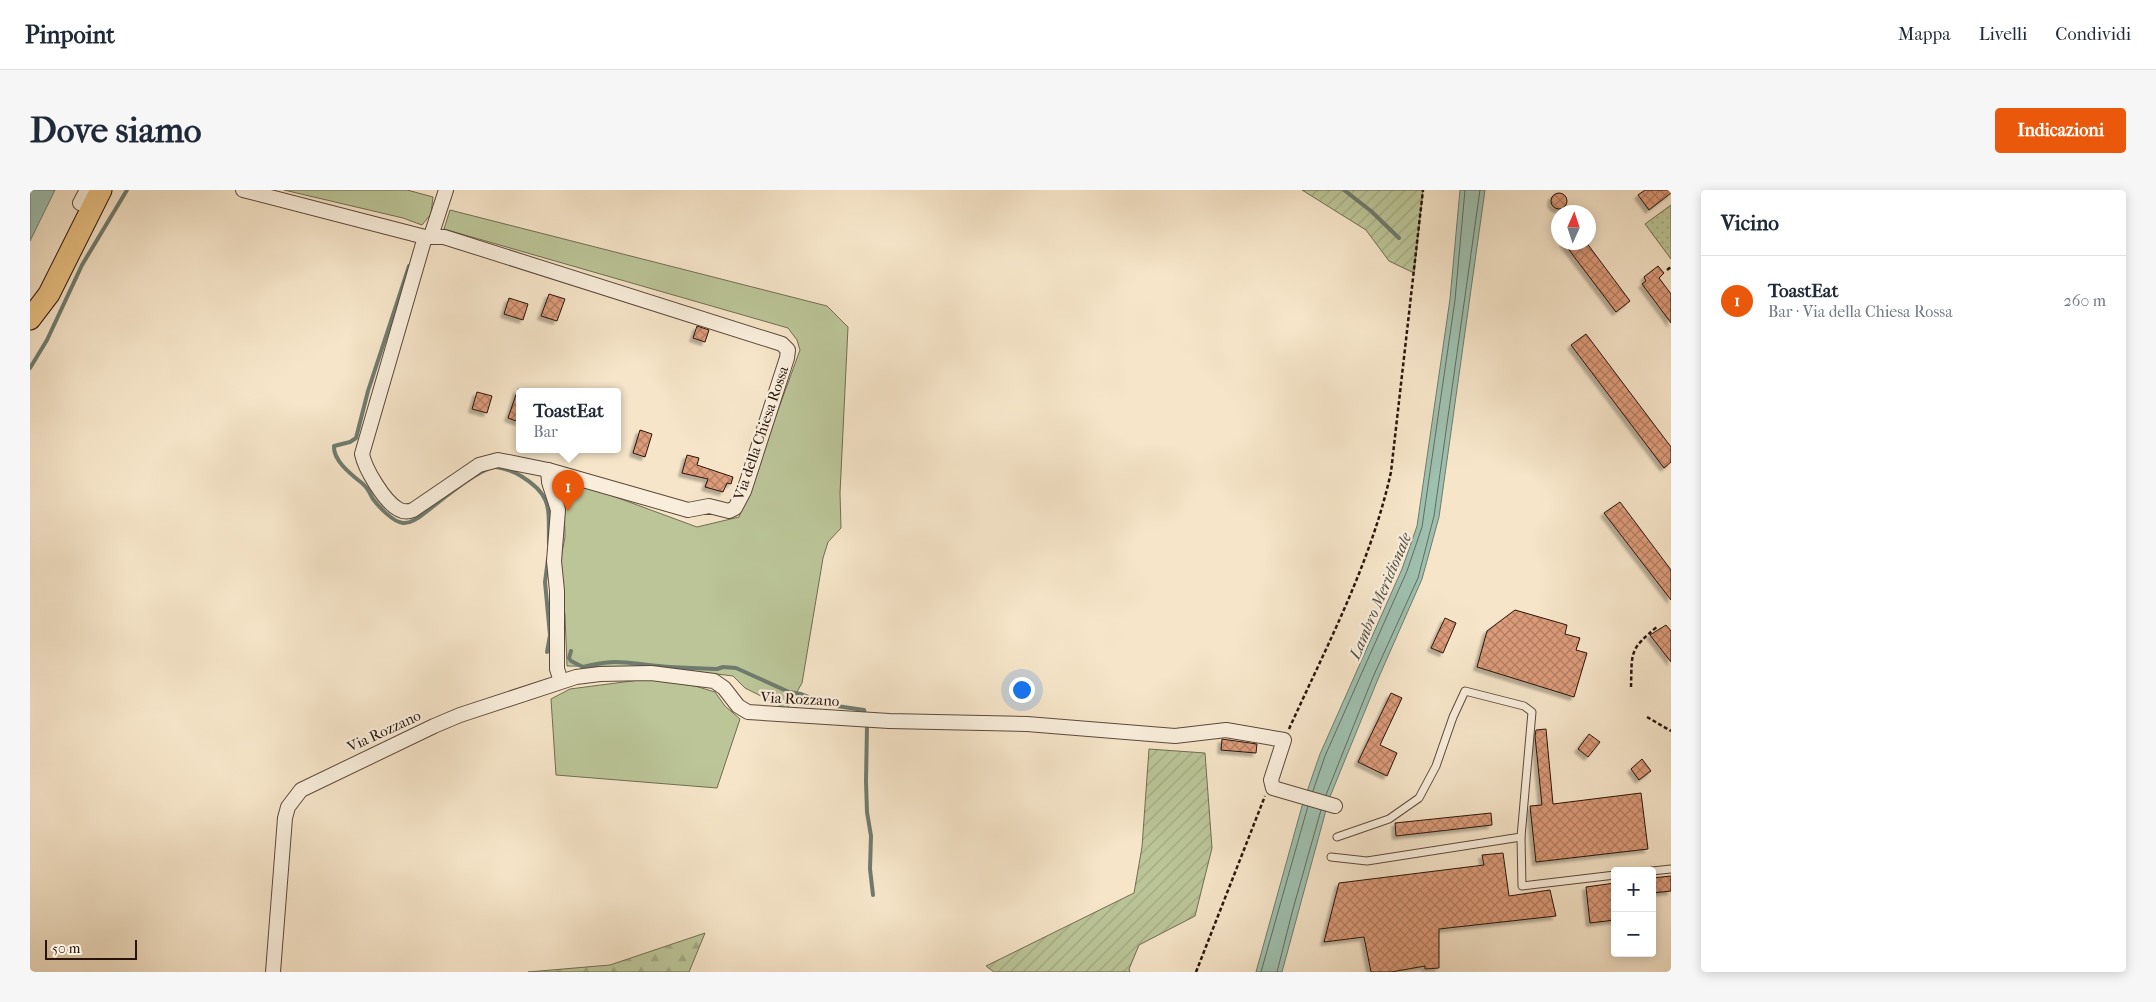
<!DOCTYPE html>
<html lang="it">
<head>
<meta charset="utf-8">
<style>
  :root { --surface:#fff; --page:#f6f6f7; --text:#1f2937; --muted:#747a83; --line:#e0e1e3; --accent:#ea580c }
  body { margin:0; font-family:"IM FELL French Canon",serif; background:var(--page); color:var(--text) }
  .controls { position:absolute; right:15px; bottom:15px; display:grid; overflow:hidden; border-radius:5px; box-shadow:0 2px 12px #0003 }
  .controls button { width:45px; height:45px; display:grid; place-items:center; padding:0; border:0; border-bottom:1px solid var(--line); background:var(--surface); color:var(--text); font:25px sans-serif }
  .compass { position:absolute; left:1521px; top:15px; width:45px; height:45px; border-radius:50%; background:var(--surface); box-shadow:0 2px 12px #0003; rotate:3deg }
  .scale { position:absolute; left:15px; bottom:12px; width:92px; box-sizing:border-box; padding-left:5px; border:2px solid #29140c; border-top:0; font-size:14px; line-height:18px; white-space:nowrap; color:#29140c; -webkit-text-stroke:4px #f9eedc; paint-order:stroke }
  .you { position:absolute; left:991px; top:499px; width:18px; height:18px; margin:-12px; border:4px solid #fff; border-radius:50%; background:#1a73e8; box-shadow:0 0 0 8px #1a73e833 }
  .badge { display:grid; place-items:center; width:32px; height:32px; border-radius:50%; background:var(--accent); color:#fff; font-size:16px; font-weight:700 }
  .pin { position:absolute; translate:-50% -41px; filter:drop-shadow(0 1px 2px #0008) }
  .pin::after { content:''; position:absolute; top:26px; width:18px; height:15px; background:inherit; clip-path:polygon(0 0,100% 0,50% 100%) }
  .popup { position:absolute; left:486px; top:198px; width:105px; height:65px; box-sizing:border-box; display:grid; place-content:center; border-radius:5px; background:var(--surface); filter:drop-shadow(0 1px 4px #0005); font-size:16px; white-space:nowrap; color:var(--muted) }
  .popup b { font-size:19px; color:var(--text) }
  .popup::after { content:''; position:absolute; left:50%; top:100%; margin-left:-10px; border:10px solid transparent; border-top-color:var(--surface) }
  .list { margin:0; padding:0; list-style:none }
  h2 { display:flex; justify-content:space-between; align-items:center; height:65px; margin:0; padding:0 20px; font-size:21px }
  h2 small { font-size:16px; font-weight:400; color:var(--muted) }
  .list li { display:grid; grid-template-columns:32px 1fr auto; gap:15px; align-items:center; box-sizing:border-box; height:90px; padding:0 20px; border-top:1px solid var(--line) }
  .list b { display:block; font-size:19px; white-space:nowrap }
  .list p { margin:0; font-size:16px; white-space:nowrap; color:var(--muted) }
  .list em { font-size:16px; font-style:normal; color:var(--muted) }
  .map { position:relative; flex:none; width:1641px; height:782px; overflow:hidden; border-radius:5px }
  header { display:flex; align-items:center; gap:30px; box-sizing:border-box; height:70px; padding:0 25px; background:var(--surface); border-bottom:1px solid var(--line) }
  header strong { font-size:24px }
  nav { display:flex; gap:28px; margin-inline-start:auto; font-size:18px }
  .intro { display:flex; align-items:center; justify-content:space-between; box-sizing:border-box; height:120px; padding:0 30px }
  h1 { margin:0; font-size:35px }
  .button { padding:12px 22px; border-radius:5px; background:var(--accent); color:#fff; font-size:18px; font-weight:700 }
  main { display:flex; gap:30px; padding:0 30px }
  aside { flex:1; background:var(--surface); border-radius:5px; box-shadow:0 2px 12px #0003 }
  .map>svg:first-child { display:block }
  .grass { fill:#bbc598; stroke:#726c52 }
  .forest { fill:url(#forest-firs); stroke:#726c52 }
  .park { fill:url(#park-dots); stroke:#726c52 }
  .garden { fill:url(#garden-furrows); stroke:#726c52 }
  .water { fill:#9ec0af; stroke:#6f7b6e }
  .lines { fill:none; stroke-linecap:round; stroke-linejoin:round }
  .shore { stroke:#646a5e; stroke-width:1 }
  .stream { stroke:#6f7b6e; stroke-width:4 }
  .building { fill:url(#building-cross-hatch); stroke:#29140c; filter:url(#shadow) }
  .lane-casing { stroke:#5c483b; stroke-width:9 }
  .street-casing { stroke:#5c483b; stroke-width:16 }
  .primary-casing { stroke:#29140c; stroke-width:23 }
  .path { stroke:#29140c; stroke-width:2.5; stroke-dasharray:4 2.5; stroke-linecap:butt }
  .lane { stroke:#f9eedc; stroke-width:7 }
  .street { stroke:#f9eedc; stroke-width:14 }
  .primary { stroke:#ebc284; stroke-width:21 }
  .labels { text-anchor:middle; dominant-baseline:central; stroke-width:4.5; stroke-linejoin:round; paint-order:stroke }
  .street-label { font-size:15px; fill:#29140c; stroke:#f9eedc }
  .water-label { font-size:16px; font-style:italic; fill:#525045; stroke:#f9eedc }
</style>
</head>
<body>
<header>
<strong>Pinpoint</strong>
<nav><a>Mappa</a><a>Livelli</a><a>Condividi</a></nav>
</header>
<div class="intro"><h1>Dove siamo</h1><a class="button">Indicazioni</a></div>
<main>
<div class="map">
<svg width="1641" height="782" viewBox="0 0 1641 782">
  <defs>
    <pattern id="forest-firs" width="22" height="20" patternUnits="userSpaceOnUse" patternTransform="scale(1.25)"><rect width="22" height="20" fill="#bbc598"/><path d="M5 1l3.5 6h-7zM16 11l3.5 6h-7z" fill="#a1a882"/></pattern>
    <pattern id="park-dots" width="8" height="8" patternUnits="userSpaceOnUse" patternTransform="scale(1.25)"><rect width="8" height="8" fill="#bbc598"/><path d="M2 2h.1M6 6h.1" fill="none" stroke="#a1a882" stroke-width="1.8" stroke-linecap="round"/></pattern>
    <pattern id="garden-furrows" width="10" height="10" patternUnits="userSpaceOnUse" patternTransform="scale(1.25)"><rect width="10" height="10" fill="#bbc598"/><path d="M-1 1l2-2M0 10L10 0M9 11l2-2" fill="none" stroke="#a1a882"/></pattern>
    <pattern id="building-cross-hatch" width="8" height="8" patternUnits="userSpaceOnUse" patternTransform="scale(1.25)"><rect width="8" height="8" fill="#dc9b79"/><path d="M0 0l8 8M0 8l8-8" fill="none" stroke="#b27d62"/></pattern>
    <filter id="shadow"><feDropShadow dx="-3.5" dy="3.5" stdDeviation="1" flood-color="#0004"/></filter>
  </defs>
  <rect width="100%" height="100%" fill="#f6e5c9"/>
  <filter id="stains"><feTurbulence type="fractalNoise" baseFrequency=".004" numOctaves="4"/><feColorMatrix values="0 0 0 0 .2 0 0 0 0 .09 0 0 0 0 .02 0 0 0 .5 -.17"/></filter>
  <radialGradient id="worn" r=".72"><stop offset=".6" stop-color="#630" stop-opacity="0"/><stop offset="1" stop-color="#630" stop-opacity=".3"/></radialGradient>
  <g class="grass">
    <polygon points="254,0 377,0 403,7 401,24 392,35 373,28"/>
    <polygon points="420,20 797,116 818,137 810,303 811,338 798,352 793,368 772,493 757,519 715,498 703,486 629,477 537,476 535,425 528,382 535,347 534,312 530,292 534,288 667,337 709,327 770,160 767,150 758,138 414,39"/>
    <polygon points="617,489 665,496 685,502 695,516 710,529 687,598 526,585 521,509 540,499"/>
  </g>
  <polygon class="forest" points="675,743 659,782 498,782 580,775"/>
  <polygon class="park" points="1641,15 1641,69 1615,34"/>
  <g class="garden">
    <polygon points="1272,0 1393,0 1384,83 1359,71 1336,40"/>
    <polygon points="1119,559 1175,563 1182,658 1165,726 1109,755 1099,779 1100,782 964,782 956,776 1104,703 1112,657"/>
  </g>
  <g class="water">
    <polygon points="1,0 25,0 0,51 0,2"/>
    <polygon points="1430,0 1455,0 1409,327 1392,389 1348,489 1299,609 1252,782 1226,782 1272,616 1290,564 1372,379 1387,336 1420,109"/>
  </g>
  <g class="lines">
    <g class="shore">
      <polyline points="1283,601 1295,566 1377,381 1392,337 1425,110 1435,0"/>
      <polyline points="1296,605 1343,487 1388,388 1404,326 1450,0"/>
      <polyline points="1231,782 1278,616"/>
      <polyline points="1247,782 1263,719 1291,620"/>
    </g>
    <g class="stream">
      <polyline points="1314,0 1341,21 1369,48"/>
      <path d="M379 76 338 201 326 248 320 252 304 256C303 271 322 285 333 294 338 298 340 304 343 309 349 317 363 332 373 333 381 334 390 327 396 322 409 312 451 276 466 277 474 278 484 282 491 286 524 306 518 320 519 354"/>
      <polyline points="0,178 17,150 52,75 97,0"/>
      <path d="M541 461 539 468 541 471 553 477C586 468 597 473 629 476 648 478 668 478 687 479L693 477 706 478 759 502 771 504 800 515 834 520 835 525"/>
      <polyline points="517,462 520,445 515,392 518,369"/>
      <polyline points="837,536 836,591 837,622 841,646 840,679 843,705"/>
    </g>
  </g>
  <g class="building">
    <polygon points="1615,0 1641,0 1641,3 1619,20 1608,5"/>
    <circle cx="1529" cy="11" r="8"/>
    <polygon points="1533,52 1556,52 1600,111 1586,122"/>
    <polygon points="1628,76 1634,83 1629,88 1641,104 1641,133 1612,94 1616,91 1614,87"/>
    <polygon points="519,104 535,109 527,131 511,126"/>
    <polygon points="479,108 498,114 493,130 474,124"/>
    <polygon points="667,136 679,140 675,152 663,148"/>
    <polygon points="1556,144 1641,257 1641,272 1634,278 1541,155"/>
    <polygon points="488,199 489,199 489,232 478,228"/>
    <polygon points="447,202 462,206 457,223 442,219"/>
    <polygon points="610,240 622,244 615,267 603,263"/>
    <polygon points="657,265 669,268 667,275 703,287 701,294 697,293 693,302 675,297 678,289 652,283"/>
    <polygon points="1590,312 1641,380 1641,410 1574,323"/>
    <polygon points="1485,420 1537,435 1535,444 1550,448 1546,460 1557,463 1544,507 1447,477 1457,441"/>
    <polygon points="1415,428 1426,433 1413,463 1401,458"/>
    <polygon points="1636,435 1641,441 1641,472 1620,445"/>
    <polygon points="1361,503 1372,508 1350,555 1367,563 1357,586 1328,572"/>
    <polygon points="1516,539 1523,614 1611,603 1618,659 1506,672 1500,616 1512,615 1505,546 1506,540"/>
    <polygon points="1559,544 1570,552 1558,567 1548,559"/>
    <polygon points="1192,549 1227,554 1226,563 1191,560"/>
    <polygon points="1612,569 1621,581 1609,590 1601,579"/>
    <polygon points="1461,623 1462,635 1366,646 1365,633"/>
    <polygon points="1473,663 1479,706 1520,700 1526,726 1409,739 1409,778 1395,779 1395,776 1361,782 1341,782 1334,747 1294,752 1309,693 1454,675 1452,665"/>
    <polygon points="1641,686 1641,701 1622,703 1622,688"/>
    <polygon points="1585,693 1585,730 1560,733 1556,697"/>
  </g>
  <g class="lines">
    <defs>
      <g id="lane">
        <polyline points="1491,647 1492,696 1585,685"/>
        <polyline points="1301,667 1337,671 1491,647 1502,522 1494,516 1435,501 1423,527 1406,576 1389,608 1359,629 1307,647"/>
        <polyline points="1622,681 1641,679"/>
      </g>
      <g id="street">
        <path d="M213 0 395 47H414L752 154 758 160 757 168 714 301 705 318 699 321 679 316 658 320 518 280 468 270 449 275 383 320C378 322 373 322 368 319 354 311 335 279 332 264L395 47"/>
        <polyline points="50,13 57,0"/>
        <polyline points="401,46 416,0"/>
        <polyline points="518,280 519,292 528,320 524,371 527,401 527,479 531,491"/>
        <polyline points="243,782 255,628 258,617 271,600 404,536 430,525 546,487 570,484 621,483 684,491 694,498 708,516 718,522 859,531 997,534 1145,546 1196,540 1254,550 1241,590 1243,598 1305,616"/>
      </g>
      <polyline id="primary" points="0,129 19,104 71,0"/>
    </defs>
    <use href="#lane" class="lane-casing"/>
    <use href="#street" class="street-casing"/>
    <use href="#primary" class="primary-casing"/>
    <g class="path">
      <polyline points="1637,80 1641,77"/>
      <path d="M1601 497C1602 461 1599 460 1628 436"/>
      <polyline points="1617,527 1641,541"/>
      <path d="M1259 539C1297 455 1341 373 1361 282L1393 0"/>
      <polyline points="1166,782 1235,606"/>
    </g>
    <use href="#lane" class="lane"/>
    <use href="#street" class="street"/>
    <use href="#primary" class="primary"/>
  </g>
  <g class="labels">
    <g class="street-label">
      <text transform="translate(731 243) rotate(-71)">Via della Chiesa Rossa</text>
      <text transform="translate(770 509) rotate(3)">Via Rozzano</text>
      <text transform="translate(354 541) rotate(-25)">Via Rozzano</text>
    </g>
    <g class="water-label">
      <text transform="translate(1350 406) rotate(-67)">Lambro Meridionale</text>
    </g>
  </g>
  <rect width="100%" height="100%" filter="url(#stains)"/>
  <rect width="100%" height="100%" fill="url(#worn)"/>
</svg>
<div class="controls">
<button>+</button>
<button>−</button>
</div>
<svg class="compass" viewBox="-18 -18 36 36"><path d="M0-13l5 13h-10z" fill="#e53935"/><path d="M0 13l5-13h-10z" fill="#747a83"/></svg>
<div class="scale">50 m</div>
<div class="you"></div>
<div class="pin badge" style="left:538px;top:321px">1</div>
<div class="popup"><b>ToastEat</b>Bar</div>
</div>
<aside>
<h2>Vicino<small></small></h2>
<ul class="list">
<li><span class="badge">1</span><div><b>ToastEat</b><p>Bar · Via della Chiesa Rossa</p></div><em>260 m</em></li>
</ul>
</aside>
</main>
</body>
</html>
